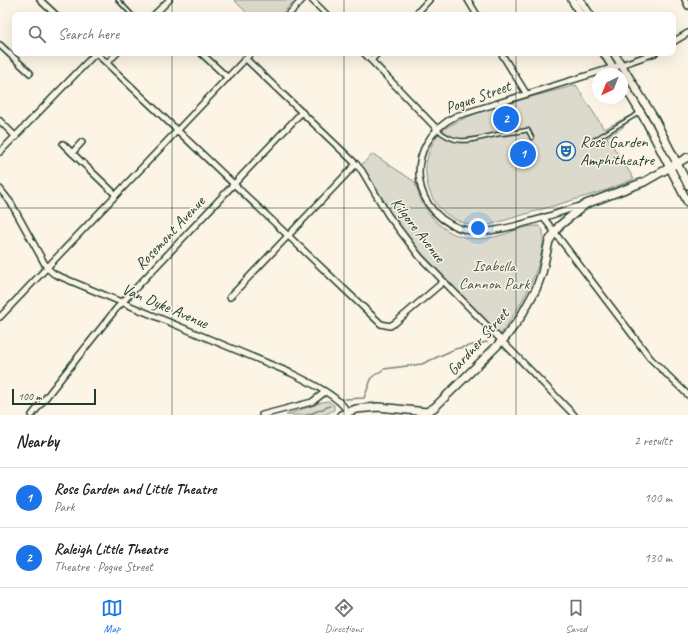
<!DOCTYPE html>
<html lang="en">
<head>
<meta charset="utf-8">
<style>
  :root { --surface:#fff; --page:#f2f2f2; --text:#202124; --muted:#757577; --line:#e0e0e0; --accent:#1a73e8 }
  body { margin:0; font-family:Caveat,sans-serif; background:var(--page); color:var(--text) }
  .compass { position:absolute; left:592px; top:68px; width:36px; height:36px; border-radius:50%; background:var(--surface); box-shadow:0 4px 16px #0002; rotate:223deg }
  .scale { position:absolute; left:12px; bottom:10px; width:84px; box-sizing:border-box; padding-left:4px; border:2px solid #1f3d34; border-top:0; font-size:11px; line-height:14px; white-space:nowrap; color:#1f3d34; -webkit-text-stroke:3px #fcf5e5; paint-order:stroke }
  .you { position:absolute; left:478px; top:228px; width:14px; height:14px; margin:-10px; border:3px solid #fff; border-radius:50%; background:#1a73e8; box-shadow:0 0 0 6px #1a73e833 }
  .badge { display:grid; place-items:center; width:26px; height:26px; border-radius:50%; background:var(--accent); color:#fff; font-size:13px; font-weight:700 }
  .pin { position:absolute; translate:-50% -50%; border:2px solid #fff; box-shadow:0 1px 4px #0006 }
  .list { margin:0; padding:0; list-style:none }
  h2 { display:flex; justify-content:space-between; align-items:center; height:52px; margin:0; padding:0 16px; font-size:17px }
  h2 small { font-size:13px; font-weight:400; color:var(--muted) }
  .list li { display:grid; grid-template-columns:26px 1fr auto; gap:12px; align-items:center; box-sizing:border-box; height:60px; padding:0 16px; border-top:1px solid var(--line) }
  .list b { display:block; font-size:15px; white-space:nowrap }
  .list p { margin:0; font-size:13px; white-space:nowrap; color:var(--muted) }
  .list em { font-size:13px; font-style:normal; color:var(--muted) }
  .icon { flex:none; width:22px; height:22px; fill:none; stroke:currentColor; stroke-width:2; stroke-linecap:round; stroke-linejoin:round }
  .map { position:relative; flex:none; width:688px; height:415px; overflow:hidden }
  .search { position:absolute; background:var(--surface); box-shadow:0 4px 16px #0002; left:12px; right:12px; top:12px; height:44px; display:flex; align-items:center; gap:10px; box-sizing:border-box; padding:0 14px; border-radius:8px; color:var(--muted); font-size:15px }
  .sheet { height:172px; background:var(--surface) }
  nav { display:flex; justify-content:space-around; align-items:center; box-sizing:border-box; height:56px; border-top:1px solid var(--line); background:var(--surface); font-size:11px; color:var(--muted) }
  nav a { display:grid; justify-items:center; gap:2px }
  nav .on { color:var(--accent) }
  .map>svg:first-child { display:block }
  .green { fill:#dcdacc; stroke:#7e8c80 }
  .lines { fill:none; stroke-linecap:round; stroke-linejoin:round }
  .stream { stroke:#758479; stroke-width:1.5 }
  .lane-casing { stroke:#1f3d34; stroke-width:5.5 }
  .street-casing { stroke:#1f3d34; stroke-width:8 }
  .secondary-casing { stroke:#1f3d34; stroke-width:10 }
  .lane { stroke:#fcf5e5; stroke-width:2.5 }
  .street { stroke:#fcf5e5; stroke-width:5 }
  .secondary { stroke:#fcf5e5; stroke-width:7 }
  .grid { fill:none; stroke:#1f3d34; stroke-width:1; stroke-opacity:0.55 }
  .labels { text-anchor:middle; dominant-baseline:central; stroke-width:3; stroke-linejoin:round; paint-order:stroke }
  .street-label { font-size:16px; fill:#1f3d34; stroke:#fcf5e5 }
  .poi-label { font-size:16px; fill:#1f3d34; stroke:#fcf5e5; text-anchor:start }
  .park-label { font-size:16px; fill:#455c52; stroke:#fcf5e5 }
</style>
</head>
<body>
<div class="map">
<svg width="688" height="415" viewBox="0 0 688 415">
  <rect width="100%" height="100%" fill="#fcf5e5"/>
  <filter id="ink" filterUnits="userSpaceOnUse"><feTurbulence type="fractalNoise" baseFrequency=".025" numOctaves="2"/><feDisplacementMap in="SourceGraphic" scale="8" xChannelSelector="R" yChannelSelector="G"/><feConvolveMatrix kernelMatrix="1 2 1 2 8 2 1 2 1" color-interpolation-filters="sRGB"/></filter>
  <g filter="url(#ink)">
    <g class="green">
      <polygon points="234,0 295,0 281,15 249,15"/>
      <path d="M576 85 604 129 637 112 622 128 607 137 634 179 607 190 489 225C468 227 447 220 435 202 428 192 425 177 426 164 428 153 432 140 441 132 461 112 545 94 576 85Z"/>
      <path d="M373 154 415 182C424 220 453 246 494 237 509 234 523 225 539 226L543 230C547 262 519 310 500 335L415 246 393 218 361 165Z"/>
      <polygon points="328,401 334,405 334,410 324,415 286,415 322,402"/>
    </g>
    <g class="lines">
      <g class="stream">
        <polyline points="345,399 364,398 372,377 384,369 422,364 455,349 487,342"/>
        <polyline points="307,415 330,406"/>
      </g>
      <defs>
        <g id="lane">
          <polyline points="118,0 132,15"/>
          <path d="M437 129C458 149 476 138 499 134 509 133 518 132 528 130L532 138"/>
          <polyline points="594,140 639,113"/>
        </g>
        <g id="street">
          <polyline points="40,0 56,15"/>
          <polyline points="312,0 327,15"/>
          <polyline points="468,0 477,15"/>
          <polyline points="685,0 688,6"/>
          <polyline points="154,15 169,0"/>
          <polyline points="288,15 302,0"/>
          <polyline points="415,15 429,0"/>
          <polyline points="673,42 688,33"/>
          <polyline points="0,45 30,73"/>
          <polyline points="96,53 381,324 390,326 395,323 443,282"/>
          <polyline points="201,53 228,78"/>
          <polyline points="364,53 437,129"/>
          <polyline points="501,53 526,93"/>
          <polyline points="246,59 356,164 362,171 388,215 420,257 574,415"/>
          <polyline points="371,60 378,53"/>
          <polyline points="107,63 117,53"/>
          <polyline points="0,121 16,137"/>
          <polyline points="63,144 116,195"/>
          <polyline points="0,152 96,53"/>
          <polyline points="72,153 82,142"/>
          <path d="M0 189 11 203 47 268 54 274 291 373C305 380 346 399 348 415"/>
          <path d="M583 205C557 213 495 236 470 231 410 219 400 144 456 116L618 66 655 53"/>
          <polyline points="543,217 650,358 688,395"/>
          <polyline points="230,297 356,164"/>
          <polyline points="0,317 251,53"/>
          <polyline points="32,415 116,309 302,112"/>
          <polyline points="262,415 312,402 325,392"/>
        </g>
        <g id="secondary">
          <polyline points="572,0 581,15"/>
          <polyline points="580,0 590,15"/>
          <polyline points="604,53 617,74"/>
          <polyline points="614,53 654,118 688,185"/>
          <polyline points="622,82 647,123 688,203"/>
          <polyline points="341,415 356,409 378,407 427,412 435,407 505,338 520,318 536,289 542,273 549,241 559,226 586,204 644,182 688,157"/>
        </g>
      </defs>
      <use href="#lane" class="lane-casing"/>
      <use href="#street" class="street-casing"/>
      <use href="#secondary" class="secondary-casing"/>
      <use href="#lane" class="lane"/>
      <use href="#street" class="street"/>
      <use href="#secondary" class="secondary"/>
    </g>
  </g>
  <path class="grid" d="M172 0V15M344 0V15M516 0V15M172 53V415M344 53V415M516 53V415M0 208H688"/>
  <defs>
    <symbol id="theatre-ring" viewBox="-11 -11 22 22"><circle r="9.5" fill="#fcf5e5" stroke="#1f6fb2" stroke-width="1.5"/><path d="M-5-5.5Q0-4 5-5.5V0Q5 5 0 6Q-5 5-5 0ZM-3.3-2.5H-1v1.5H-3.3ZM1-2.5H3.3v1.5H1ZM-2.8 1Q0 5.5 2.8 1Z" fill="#1f6fb2"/></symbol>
  </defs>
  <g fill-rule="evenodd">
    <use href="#theatre-ring" x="555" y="140" width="22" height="22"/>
  </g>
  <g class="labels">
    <g class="street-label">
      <text transform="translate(478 97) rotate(-20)">Pogue Street</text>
      <text transform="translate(418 230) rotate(52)">Kilgore Avenue</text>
      <text transform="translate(170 233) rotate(-47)">Rosemont Avenue</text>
      <text transform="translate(165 306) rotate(23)">Van Dyke Avenue</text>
      <text transform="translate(478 342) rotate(-48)">Gardner Street</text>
    </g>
    <g class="poi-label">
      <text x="580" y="142">Rose Garden<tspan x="580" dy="18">Amphitheatre</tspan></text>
    </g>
    <g class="park-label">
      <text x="494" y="266">Isabella<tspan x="494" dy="18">Cannon Park</tspan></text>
    </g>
  </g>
</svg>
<svg class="compass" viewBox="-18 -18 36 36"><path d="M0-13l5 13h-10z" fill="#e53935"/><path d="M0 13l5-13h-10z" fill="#757577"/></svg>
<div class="scale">100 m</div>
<div class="you"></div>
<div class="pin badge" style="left:523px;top:154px">1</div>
<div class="pin badge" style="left:506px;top:119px">2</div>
<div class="search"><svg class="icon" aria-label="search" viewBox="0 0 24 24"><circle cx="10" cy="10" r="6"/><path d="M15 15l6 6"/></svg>Search here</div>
</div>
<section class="sheet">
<h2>Nearby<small>2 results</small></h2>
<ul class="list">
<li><span class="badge">1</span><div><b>Rose Garden and Little Theatre</b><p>Park</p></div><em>100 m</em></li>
<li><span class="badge">2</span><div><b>Raleigh Little Theatre</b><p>Theatre · Pogue Street</p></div><em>130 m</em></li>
</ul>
</section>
<nav>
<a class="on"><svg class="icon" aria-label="map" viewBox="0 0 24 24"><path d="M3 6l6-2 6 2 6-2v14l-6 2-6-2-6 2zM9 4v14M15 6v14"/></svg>Map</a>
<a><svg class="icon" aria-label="directions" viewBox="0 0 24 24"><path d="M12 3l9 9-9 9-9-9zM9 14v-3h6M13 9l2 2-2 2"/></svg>Directions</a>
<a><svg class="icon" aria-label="saved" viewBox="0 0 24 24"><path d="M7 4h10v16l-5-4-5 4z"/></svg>Saved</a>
</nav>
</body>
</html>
